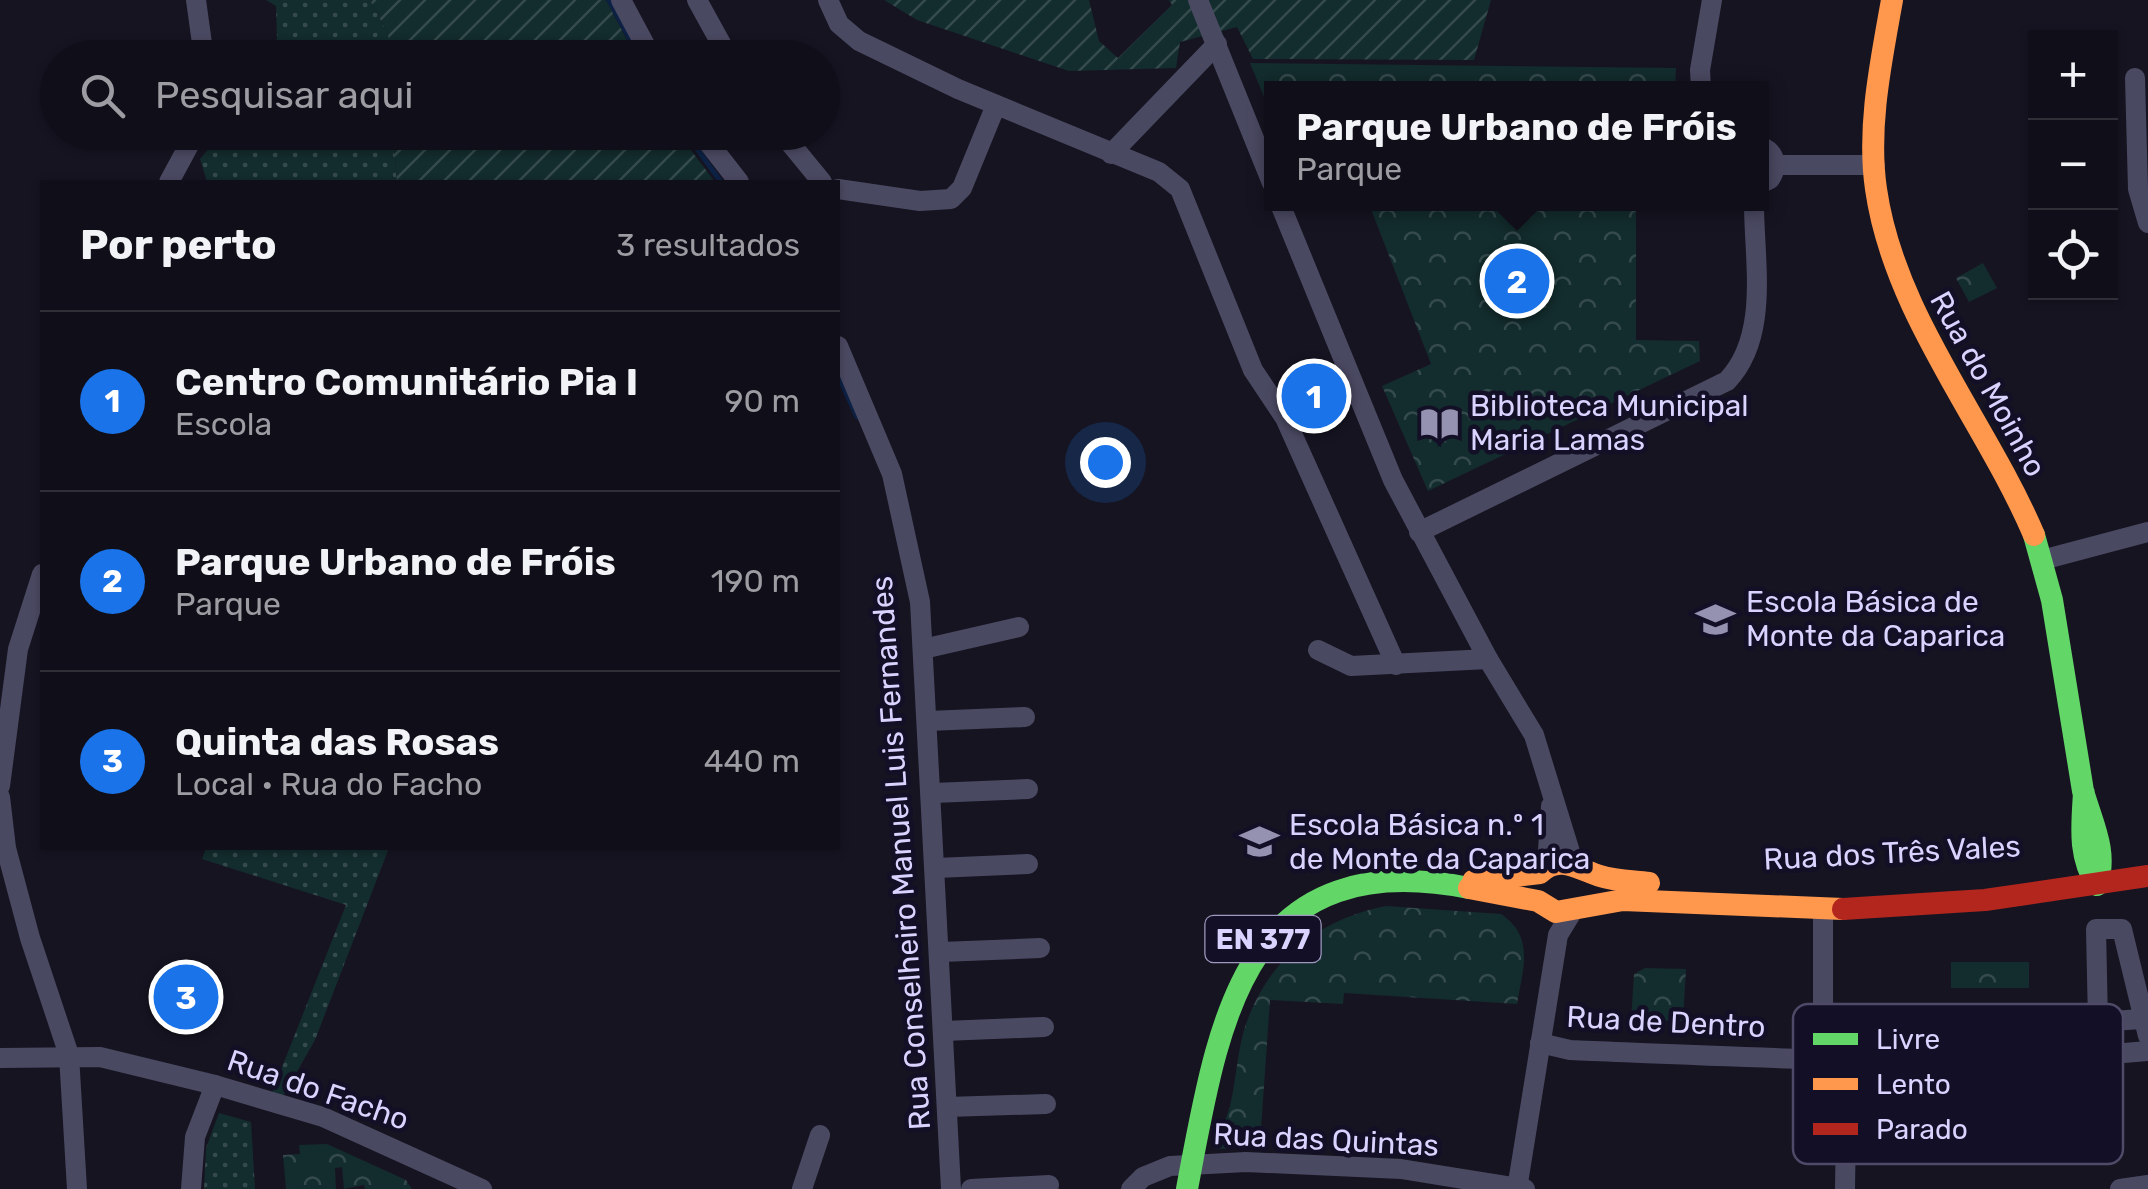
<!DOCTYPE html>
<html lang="pt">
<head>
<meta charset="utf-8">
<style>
  :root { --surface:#100f19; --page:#1e1d26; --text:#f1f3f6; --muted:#9c9ca2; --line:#302f38; --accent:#1a73e8 }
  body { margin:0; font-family:Rubik,sans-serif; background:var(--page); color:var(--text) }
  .controls { position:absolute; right:30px; top:30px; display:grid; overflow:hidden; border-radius:0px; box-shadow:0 2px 8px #0004 }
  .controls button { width:90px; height:90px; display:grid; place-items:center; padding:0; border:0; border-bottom:2px solid var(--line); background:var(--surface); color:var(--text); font:50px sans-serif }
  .you { position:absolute; left:1105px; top:462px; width:35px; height:35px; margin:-25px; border:8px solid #fff; border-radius:50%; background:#1a73e8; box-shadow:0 0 0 15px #1a73e833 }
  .badge { display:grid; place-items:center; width:65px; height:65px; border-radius:50%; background:var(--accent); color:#fff; font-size:32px; font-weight:700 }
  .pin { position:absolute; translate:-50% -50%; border:5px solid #fff; box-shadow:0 2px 10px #0006 }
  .popup { position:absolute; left:1264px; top:81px; width:505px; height:130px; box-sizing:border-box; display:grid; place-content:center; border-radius:0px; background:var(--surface); filter:drop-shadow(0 2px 8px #0005); font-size:32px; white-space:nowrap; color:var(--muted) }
  .popup b { font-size:38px; color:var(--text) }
  .popup::after { content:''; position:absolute; left:50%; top:100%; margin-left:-20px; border:20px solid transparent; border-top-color:var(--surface) }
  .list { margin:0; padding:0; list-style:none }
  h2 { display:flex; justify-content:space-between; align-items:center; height:130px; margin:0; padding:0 40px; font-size:42px }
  h2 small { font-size:32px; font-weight:400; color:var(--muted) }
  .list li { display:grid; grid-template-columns:65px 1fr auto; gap:30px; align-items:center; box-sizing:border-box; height:180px; padding:0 40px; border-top:2px solid var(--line) }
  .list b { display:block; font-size:38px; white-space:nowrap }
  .list p { margin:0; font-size:32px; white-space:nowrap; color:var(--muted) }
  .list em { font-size:32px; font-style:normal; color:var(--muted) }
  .icon { flex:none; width:55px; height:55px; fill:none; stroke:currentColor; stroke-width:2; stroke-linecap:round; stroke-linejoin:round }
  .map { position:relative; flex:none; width:2148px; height:1189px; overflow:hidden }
  .search { position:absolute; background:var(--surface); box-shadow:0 2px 8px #0004; left:40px; top:40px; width:800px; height:110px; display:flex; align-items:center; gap:25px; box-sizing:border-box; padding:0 35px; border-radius:55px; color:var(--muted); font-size:38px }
  .panel { position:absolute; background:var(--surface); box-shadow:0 2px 8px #0004; left:40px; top:180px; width:800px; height:670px; border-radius:0px }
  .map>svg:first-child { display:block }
  .grass { fill:url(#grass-dots) }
  .forest { fill:url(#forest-crowns) }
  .garden { fill:url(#garden-furrows) }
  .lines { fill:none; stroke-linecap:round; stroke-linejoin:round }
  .stream { stroke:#0d2144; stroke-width:5 }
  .street { stroke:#4a4962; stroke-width:20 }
  .fast { stroke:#63d668; stroke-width:22 }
  .slow { stroke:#ff974d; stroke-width:22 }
  .jam { stroke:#b3261e; stroke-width:22 }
  .labels { text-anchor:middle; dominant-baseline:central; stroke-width:9; stroke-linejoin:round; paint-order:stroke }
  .shield { fill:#130f26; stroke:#9e99be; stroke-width:2.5 }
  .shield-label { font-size:28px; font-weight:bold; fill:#d9d4ff }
  .street-label { font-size:30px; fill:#d9d4ff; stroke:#130f26 }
  .poi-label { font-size:30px; fill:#d9d4ff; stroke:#130f26; text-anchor:start }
  .key { fill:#130f26; stroke:#4e4a67; stroke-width:2.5 }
  .key-label { font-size:28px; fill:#d9d4ff }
</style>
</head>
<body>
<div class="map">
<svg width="2148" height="1189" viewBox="0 0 2148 1189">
  <defs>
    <pattern id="grass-dots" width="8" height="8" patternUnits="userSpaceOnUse" patternTransform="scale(2.5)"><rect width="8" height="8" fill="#132c2d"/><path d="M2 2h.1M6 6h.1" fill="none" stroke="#354a4c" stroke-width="1.8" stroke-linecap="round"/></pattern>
    <pattern id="forest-crowns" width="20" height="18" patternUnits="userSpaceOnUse" patternTransform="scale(2.5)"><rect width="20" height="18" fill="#132c2d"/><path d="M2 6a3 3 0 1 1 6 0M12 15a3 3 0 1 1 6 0" fill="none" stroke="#354a4c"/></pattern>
    <pattern id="garden-furrows" width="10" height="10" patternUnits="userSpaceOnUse" patternTransform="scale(2.5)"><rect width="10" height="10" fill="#132c2d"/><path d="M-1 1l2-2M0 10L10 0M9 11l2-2" fill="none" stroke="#354a4c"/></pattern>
  </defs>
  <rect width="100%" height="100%" fill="#161421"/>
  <g class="grass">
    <polygon points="266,0 370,0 388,34 390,57 268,57 277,39 276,6"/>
    <polygon points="222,133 393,133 397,182 207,182 200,159"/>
    <polygon points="206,848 389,848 315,1040 282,1098 271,1095 346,905 202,859"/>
    <polygon points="219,1113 251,1122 255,1189 204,1189 206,1148"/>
  </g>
  <g class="forest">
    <polygon points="1250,63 1676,68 1675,88 1272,89 1272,116"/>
    <polygon points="1369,204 1636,204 1636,340 1699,341 1700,361 1428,491 1382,386 1431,364"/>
    <polygon points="1983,263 1997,288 1969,302 1956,278"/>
    <path d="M1386 906 1501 914C1535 937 1523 968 1517 1004L1344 993 1343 1004 1270 1000 1261 1129 1246 1132 1243 1148 1215 1149C1218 1134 1226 1121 1230 1106 1236 1081 1237 1055 1244 1030 1266 961 1316 920 1386 906Z"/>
    <rect x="1951" y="962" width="78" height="26"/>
    <polygon points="1645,968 1686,969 1683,1021 1631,1020 1634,974"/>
    <polygon points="327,1144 406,1180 412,1189 365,1189 364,1185 344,1189 342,1167 335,1168 336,1189 286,1189 283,1155 300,1154 299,1145"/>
  </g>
  <g class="garden">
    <polygon points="370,0 606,0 636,57 390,57 388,34"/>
    <polygon points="884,0 1089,0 1099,41 1118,58 1172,5 1169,0 1491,0 1474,60 1253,59 1237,27 1180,42 1176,68 1069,71 917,20"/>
    <polygon points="393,133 678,133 715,182 397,182"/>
  </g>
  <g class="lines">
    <g class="stream">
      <polyline points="609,0 640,58"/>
      <polyline points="685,132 721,182"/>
      <polyline points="838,375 857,417"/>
    </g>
    <g class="street">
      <polyline points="196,0 204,58"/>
      <polyline points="621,0 652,58"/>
      <polyline points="697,0 729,58"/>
      <polyline points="828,0 839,24 859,41 958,89 1159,172 1180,189 1253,370 1285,418 1396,665"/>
      <polyline points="1198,0 1272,183"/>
      <polyline points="2135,78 2138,189 2148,223"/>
      <polyline points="1701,89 1700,70 1712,0"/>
      <polyline points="700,132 739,182"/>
      <polyline points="781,132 822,182"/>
      <path d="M1762 147C1776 153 1778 167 1770 179L1762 183"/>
      <polyline points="1111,154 1217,44"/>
      <polyline points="1775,165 1875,165"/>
      <polyline points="169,182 196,132"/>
      <polyline points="838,189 920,201 951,199 962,188 996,105"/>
      <polyline points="1280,204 1393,480 1488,659 1534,735 1574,865"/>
      <polyline points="838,346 892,474 920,602 951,1189"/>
      <path d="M1419 532 1727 381C1770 336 1754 261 1754 204"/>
      <polyline points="2042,560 2148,532"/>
      <polyline points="923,649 1019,627"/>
      <polyline points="1318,650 1351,666 1488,659"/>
      <polyline points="928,721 1025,717"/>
      <polyline points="0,786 18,649 42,574"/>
      <polyline points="933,793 1028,789"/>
      <polyline points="0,797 6,848 30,938 69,1055 77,1189"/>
      <polyline points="1547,866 1551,806"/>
      <polyline points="936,868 1028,864"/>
      <polyline points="1823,909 1823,1060"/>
      <polyline points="941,952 1040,948"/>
      <polyline points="2141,1019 2098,1022 2096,929 2122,929 2148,1036"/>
      <polyline points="944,1031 1044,1027"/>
      <path d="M1540 1043 1570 1050C1763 1058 1955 1069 2148 1051"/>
      <polyline points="0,1058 100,1057 215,1085 323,1117 482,1189"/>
      <polyline points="947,1107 1046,1104"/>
      <polyline points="191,1189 195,1137 215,1085"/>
      <polyline points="802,1189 820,1135"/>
      <polyline points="971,1189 1049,1185"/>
      <polyline points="1131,1189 1143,1177 1170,1166 1246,1162 1401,1169 1525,1189"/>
      <polyline points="1517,1189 1558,935 1572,912"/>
      <polyline points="1845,1189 1847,1061"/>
      <polyline points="2120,1189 2148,1185"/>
    </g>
    <g class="fast">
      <path d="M2034 535 2052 600 2083 791C2092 823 2108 851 2097 885 2078 856 2082 826 2084 793"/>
      <path d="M1187 1189C1219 1018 1244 844 1469 888"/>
    </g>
    <g class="slow">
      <path d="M1892 0C1881 62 1867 127 1876 189 1894 315 1985 420 2034 535"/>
      <path d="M1473 881 1540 873C1559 854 1578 869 1600 876 1615 881 1633 881 1649 883"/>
      <polyline points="1469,888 1538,901 1556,912 1623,900 1843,909"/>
    </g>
    <polyline class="jam" points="1843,909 1985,900 2148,876"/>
  </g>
  <defs>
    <symbol id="library-bare" viewBox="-9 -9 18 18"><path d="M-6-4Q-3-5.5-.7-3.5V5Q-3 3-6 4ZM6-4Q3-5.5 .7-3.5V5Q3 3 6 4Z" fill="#9591b1" stroke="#130f26" stroke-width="2.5" paint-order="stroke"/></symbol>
    <symbol id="school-bare" viewBox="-9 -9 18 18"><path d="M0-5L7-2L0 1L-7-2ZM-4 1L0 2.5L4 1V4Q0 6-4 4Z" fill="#9591b1" stroke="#130f26" stroke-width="2.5" paint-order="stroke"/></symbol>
  </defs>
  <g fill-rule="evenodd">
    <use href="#library-bare" x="1412" y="396" width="55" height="55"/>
    <use href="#school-bare" x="1688" y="592" width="55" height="55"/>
    <use href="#school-bare" x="1232" y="814" width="55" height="55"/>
  </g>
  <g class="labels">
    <rect class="shield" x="1205.5" y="916" width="115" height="46" rx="8"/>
    <g class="shield-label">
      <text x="1263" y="939">EN 377</text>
    </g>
    <g class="street-label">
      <text transform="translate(1988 384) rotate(61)">Rua do Moinho</text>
      <text transform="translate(901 853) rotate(-94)">Rua Conselheiro Manuel Luis Fernandes</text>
      <text transform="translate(1892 853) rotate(-3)">Rua dos Três Vales</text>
      <text transform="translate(1666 1022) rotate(3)">Rua de Dentro</text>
      <text transform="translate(318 1090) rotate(19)">Rua do Facho</text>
      <text transform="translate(1326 1140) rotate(3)">Rua das Quintas</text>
    </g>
    <g class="poi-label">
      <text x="1470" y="406">Biblioteca Municipal<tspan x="1470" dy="34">Maria Lamas</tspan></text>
      <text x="1746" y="602">Escola Básica de<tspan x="1746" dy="34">Monte da Caparica</tspan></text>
      <text x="1289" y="825">Escola Básica n.º 1<tspan x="1289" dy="34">de Monte da Caparica</tspan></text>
    </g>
  </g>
  <rect x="1793" y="1004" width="330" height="160" rx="15" class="key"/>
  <rect x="1813" y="1033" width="45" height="12" fill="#63d668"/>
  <rect x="1813" y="1078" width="45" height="12" fill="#ff974d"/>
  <rect x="1813" y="1123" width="45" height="12" fill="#b3261e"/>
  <g class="key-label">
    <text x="1876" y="1049">Livre</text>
    <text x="1876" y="1094">Lento</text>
    <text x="1876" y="1139">Parado</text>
  </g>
</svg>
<div class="controls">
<button>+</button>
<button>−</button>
<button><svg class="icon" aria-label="locate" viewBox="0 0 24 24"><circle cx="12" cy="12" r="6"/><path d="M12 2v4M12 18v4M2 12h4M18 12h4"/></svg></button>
</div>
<div class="you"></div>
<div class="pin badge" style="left:1314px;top:396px">1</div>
<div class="pin badge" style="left:1517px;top:281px">2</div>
<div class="popup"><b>Parque Urbano de Fróis</b>Parque</div>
<div class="pin badge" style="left:186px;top:997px">3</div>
<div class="search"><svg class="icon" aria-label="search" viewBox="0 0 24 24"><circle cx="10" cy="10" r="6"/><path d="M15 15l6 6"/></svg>Pesquisar aqui</div>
<section class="panel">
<h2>Por perto<small>3 resultados</small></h2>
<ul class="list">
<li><span class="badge">1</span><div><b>Centro Comunitário Pia I</b><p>Escola</p></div><em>90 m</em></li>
<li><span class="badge">2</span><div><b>Parque Urbano de Fróis</b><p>Parque</p></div><em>190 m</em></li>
<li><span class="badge">3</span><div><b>Quinta das Rosas</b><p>Local · Rua do Facho</p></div><em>440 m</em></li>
</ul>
</section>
</div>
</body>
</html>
